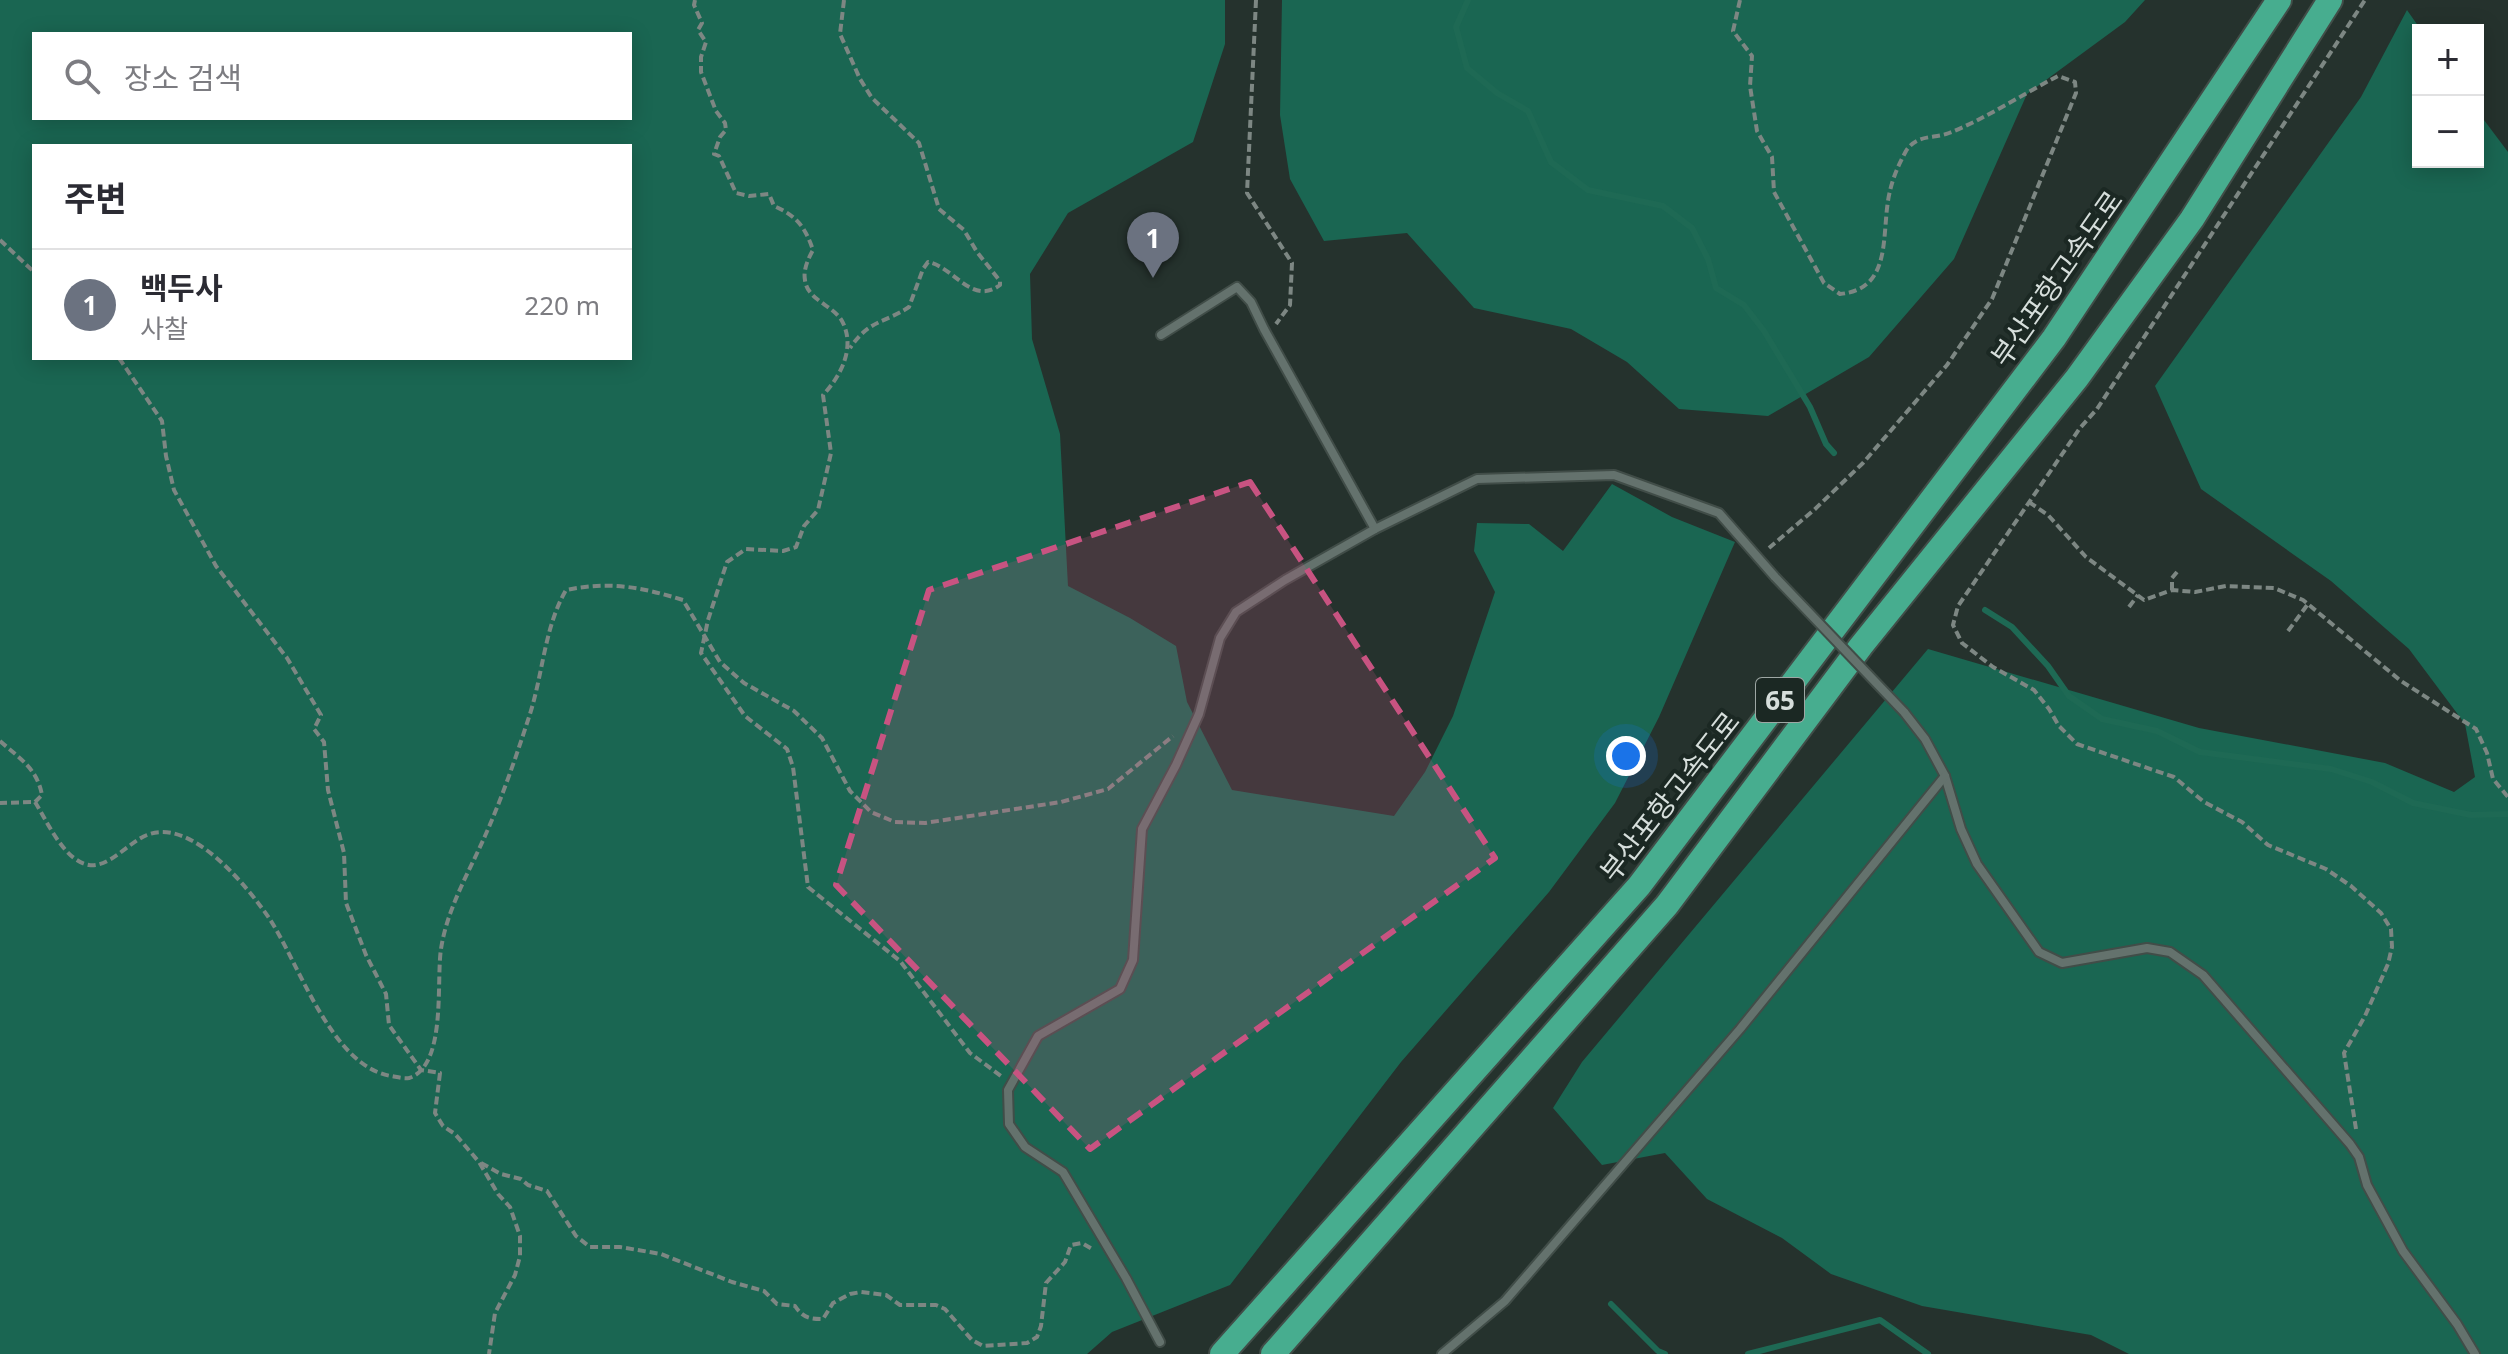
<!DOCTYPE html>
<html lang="ko">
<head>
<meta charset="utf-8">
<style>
  :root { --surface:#fff; --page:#f7f7f7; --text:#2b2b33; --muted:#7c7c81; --line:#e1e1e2; --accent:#0b8043 }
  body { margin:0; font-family:"Noto Sans","Noto Sans KR",sans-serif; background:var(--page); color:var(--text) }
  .controls { position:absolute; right:24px; top:24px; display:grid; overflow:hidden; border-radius:0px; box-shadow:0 4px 20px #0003 }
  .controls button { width:72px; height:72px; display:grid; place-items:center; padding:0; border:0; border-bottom:2px solid var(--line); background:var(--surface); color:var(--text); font:40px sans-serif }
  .you { position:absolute; left:1626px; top:756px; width:28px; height:28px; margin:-20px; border:6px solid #fff; border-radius:50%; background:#1a73e8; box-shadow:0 0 0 12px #1a73e833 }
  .badge { display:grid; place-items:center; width:52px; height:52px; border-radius:50%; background:var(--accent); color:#fff; font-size:26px; font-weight:700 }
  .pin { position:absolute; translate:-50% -66px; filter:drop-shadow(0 2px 4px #0008) }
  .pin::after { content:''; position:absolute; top:42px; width:28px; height:24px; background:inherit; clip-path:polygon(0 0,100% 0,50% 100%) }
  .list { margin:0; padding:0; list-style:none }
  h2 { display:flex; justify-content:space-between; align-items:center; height:104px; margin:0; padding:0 32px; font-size:34px }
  h2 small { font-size:26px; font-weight:400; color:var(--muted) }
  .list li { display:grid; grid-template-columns:52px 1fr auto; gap:24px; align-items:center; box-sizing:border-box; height:112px; padding:0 32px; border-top:2px solid var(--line) }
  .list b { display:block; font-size:30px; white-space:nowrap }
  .list p { margin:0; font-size:26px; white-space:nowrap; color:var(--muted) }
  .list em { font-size:26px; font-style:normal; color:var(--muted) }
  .icon { flex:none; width:44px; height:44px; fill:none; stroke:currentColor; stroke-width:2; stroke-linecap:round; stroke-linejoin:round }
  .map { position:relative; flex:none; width:2508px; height:1354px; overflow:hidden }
  .search { position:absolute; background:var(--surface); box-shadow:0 4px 20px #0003; left:32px; top:32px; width:600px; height:88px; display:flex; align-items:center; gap:20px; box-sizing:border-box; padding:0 28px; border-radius:0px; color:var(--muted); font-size:30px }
  .panel { position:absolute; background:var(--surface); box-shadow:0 4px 20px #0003; left:32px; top:144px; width:600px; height:216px; border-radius:0px }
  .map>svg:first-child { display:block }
  .forest { fill:#1a6652; fill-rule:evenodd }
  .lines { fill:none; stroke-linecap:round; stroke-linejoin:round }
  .stream { stroke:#1e6954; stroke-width:6 }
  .service-casing { stroke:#414d48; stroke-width:12 }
  .motorway-casing { stroke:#414d48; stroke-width:28 }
  .path { stroke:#7d8783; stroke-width:4; stroke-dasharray:8 4; stroke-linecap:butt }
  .service { stroke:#64726d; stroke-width:8 }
  .motorway { stroke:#47ad8f; stroke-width:24 }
  .service-bridge-casing { stroke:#414d48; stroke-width:12; stroke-linecap:butt }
  .service-bridge { stroke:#64726d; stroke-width:8 }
  .marked { fill:#c85381; fill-opacity:0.2; stroke:#c85381; stroke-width:6; stroke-dasharray:16 10; stroke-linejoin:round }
  .labels { text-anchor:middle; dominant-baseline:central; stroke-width:8; stroke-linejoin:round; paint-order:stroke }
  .shield { fill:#1b2823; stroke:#9ea7a4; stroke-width:2 }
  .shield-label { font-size:26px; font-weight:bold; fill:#d6dedb }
  .street-label { font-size:28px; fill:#d6dedb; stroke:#1b2823 }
</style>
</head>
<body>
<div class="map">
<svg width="2508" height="1354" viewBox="0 0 2508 1354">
  <rect width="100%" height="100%" fill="#25322d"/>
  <g class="forest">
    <path d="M0 0H1225V44L1193 142 1068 213 1030 274 1032 339 1060 434 1068 586 1130 618 1176 646 1187 702 1232 790 1394 816 1425 772 1453 716 1495 592 1474 551 1477 523 1529 524 1563 551 1612 484 1672 517 1735 542 1659 717 1615 803 1549 892 1401 1062 1230 1285 1112 1332 1087 1354H0ZM34 34H630V118H34ZM34 146H630V358H34Z"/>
    <polygon points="1282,0 2145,0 2125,22 2027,94 1954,259 1869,357 1768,416 1679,409 1627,362 1571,329 1474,308 1407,233 1324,241 1290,179 1280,115"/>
    <polygon points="2407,10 2421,30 2418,30 2418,162 2478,162 2478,112 2508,152 2508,1354 2129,1354 2091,1335 1922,1306 1831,1274 1782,1238 1707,1199 1665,1153 1602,1165 1553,1108 1582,1062 1928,649 2199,728 2385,763 2454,792 2475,777 2465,724 2409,649 2331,581 2201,489 2155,386 2361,97"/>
  </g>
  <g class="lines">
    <g class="stream">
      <polyline points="1468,0 1456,27 1467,68 1497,93 1528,111 1551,162 1588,190 1663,206 1692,228 1708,259 1716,288 1744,305 1764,331 1810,407 1826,444 1834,453"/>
      <polyline points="1985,610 2012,627 2048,666 2069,696 2102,719 2157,731 2200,752 2331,769 2372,782 2413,803 2471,815 2508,814"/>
      <polyline points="1611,1304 1658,1351 1665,1354"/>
      <polyline points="1748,1354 1880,1320 1928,1354"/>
    </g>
    <defs>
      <g id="service">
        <polyline points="1161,335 1237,287 1251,302 1264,329 1375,529"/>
        <polyline points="1904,712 1925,739 1945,776 1961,829 1977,864 2039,952 2062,963 2147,948 2170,952 2203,975 2350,1144 2359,1157 2367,1185 2403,1251 2457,1324 2475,1354"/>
        <polyline points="1160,1342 1126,1278 1063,1172 1025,1147 1009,1124 1008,1090 1038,1036 1120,989 1133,960 1142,829 1176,765 1199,714 1220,638 1236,612 1285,580 1375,529 1477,479 1614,475 1719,513 1775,577"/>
        <polyline points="1442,1354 1505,1301 1740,1029 1945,776"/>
      </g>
      <g id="motorway">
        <polyline points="1222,1354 1639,886 2054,338 2279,0"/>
        <polyline points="1273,1354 1667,905 1861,646 2077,378 2192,219 2330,0"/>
      </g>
    </defs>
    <use href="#service" class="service-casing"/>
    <use href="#motorway" class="motorway-casing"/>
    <g class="path">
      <path d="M695 0 694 5 702 23 698 30 706 42 701 57V72L716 111 725 123 726 130 720 137 714 154 719 156 736 193 749 196 769 194 774 206C797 216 805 227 813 250 808 259 803 270 805 280 807 300 833 305 842 321 856 347 841 376 823 395L831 453 818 510 804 526 796 547 783 551 746 549 727 562 708 620 701 653 745 716 787 749 793 767 808 887 900 961 970 1053 1001 1076"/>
      <path d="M844 0 840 34 860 79 872 98 919 143 939 209 964 230 977 252 1000 281V285C972 306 954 267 928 262L923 269 909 307C883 324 870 319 850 348"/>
      <polyline points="1256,0 1247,193 1292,263 1290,305 1276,324"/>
      <path d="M1740 0 1733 31 1752 56 1750 86 1757 131 1772 157 1774 192 1824 283 1840 294C1895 289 1880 230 1890 191 1893 177 1899 164 1906 151 1917 134 1933 139 1949 133 1983 120 2025 93 2058 76L2075 82 2076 93 1992 299 1947 365 1863 463 1814 510 1769 548"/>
      <polyline points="0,240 34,272"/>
      <polyline points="119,358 162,421 166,456 174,490 216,566 287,658 321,715 314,729 324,742 328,790 344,853 346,903 366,955 386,994 389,1025 421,1070 440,1073 435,1113 443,1126 455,1134 479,1162 498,1194 510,1207 520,1236 520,1256 515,1275 495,1313 489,1354"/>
      <polyline points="2029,502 2048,515 2086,557 2144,600 2172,590 2195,592 2226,586 2274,588 2303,600 2401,681 2476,729 2487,753 2493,779 2508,797"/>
      <polyline points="2172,590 2172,578 2177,572"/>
      <polyline points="2129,607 2138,595"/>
      <polyline points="2288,631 2308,604"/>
      <path d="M0 741C19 758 37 768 42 795L35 802 0 803"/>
      <path d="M35 802C47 821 64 861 89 865 109 868 129 842 147 835 191 817 247 886 269 918 299 963 331 1066 391 1076 397 1077 404 1079 409 1078 447 1066 436 981 441 949 447 909 469 872 485 836 502 798 516 757 529 717 543 675 544 628 566 590 610 581 641 587 683 600L720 662 744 683 794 711 822 738 850 791 871 812 895 822 925 823 1061 802 1108 789 1173 736"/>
      <polyline points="2356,1129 2344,1053 2365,1016 2388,964 2392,947 2391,929 2381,913 2351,886 2326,869 2268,845 2242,822 2204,802 2174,777 2077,744 2059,726 2049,709 2034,690 1993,667 1962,643 1953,625 1958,606 2080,428 2097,409 2365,0"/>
      <path d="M481 1163 501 1174 521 1179 528 1185 547 1191 576 1236 590 1247H620L661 1254 732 1282 764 1291 777 1304 795 1306C803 1318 810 1319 823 1319L833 1303 850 1294 861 1292 886 1295 900 1305H936L945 1309 972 1340 983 1346 1027 1343 1037 1337 1041 1326 1046 1283 1065 1262 1071 1245 1082 1243 1092 1249"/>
    </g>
    <use href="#service" class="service"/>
    <use href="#motorway" class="motorway"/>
    <defs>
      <polyline id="service-bridge" points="1775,577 1904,712"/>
    </defs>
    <use href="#service-bridge" class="service-bridge-casing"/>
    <use href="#service-bridge" class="service-bridge"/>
  </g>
  <path class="marked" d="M1250 482 1495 858 1090 1149 836 885 929 590Z"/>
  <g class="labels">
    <rect class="shield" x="1756" y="678" width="48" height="44" rx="6"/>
    <g class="shield-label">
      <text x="1780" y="700">65</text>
    </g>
    <g class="street-label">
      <text transform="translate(2056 278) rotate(-55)">부산포항고속도로</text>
      <text transform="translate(1669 796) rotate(-52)">부산포항고속도로</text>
    </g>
  </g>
</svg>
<div class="controls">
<button>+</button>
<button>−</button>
</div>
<div class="you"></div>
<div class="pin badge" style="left:1153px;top:278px;background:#6b7280">1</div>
<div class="search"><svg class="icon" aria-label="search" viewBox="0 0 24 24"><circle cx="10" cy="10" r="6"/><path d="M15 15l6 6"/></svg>장소 검색</div>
<section class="panel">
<h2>주변<small></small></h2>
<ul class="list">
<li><span class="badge" style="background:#6b7280">1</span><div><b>백두사</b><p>사찰</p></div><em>220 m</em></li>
</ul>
</section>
</div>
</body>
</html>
